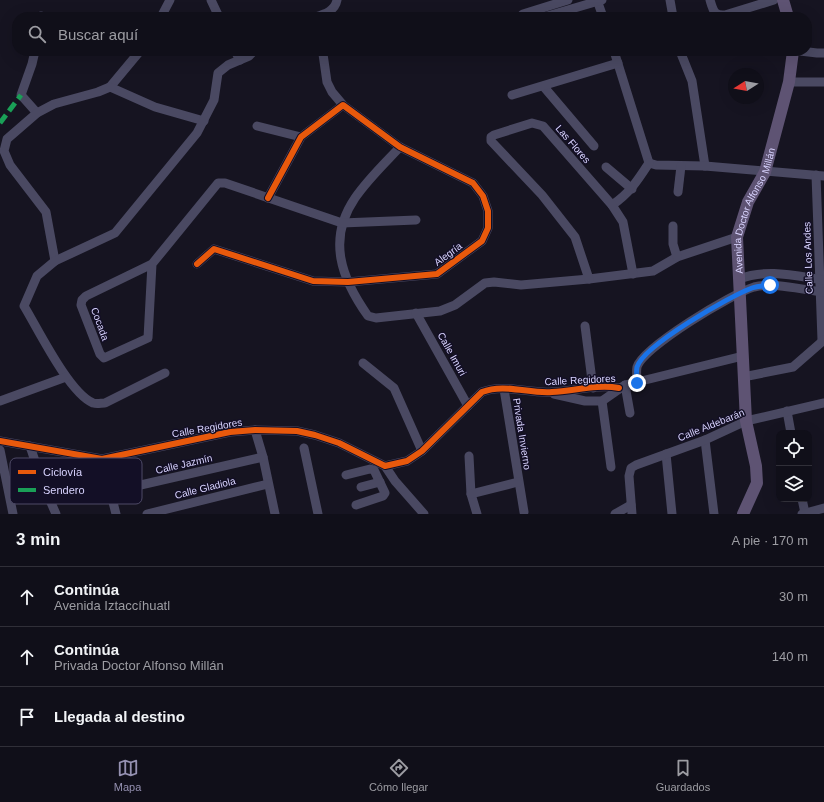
<!DOCTYPE html>
<html lang="es">
<head>
<meta charset="utf-8">
<style>
  :root { --surface:#100f19; --page:#191822; --text:#f1f3f6; --muted:#9c9ca2; --line:#302f38; --accent:#9591b1 }
  body { margin:0; font-family:Helvetica,sans-serif; background:var(--page); color:var(--text) }
  .controls { position:absolute; right:12px; bottom:12px; display:grid; overflow:hidden; border-radius:8px; box-shadow:0 4px 16px #0002 }
  .controls button { width:36px; height:36px; display:grid; place-items:center; padding:0; border:0; border-bottom:1px solid var(--line); background:var(--surface); color:var(--text); font:20px sans-serif }
  .compass { position:absolute; left:728px; top:68px; width:36px; height:36px; border-radius:50%; background:var(--surface); box-shadow:0 4px 16px #0002; rotate:259deg }
  .stop { position:absolute; width:12px; height:12px; margin:-9px; border:3px solid #1a73e8; border-radius:50%; background:#fff }
  .stop.end { background:#1a73e8; border-color:#fff; box-shadow:0 1px 4px #0008 }
  .list { margin:0; padding:0; list-style:none }
  h2 { display:flex; justify-content:space-between; align-items:center; height:52px; margin:0; padding:0 16px; font-size:17px }
  h2 small { font-size:13px; font-weight:400; color:var(--muted) }
  .list li { display:grid; grid-template-columns:26px 1fr auto; gap:12px; align-items:center; box-sizing:border-box; height:60px; padding:0 16px; border-top:1px solid var(--line) }
  .list b { display:block; font-size:15px; white-space:nowrap }
  .list p { margin:0; font-size:13px; white-space:nowrap; color:var(--muted) }
  .list em { font-size:13px; font-style:normal; color:var(--muted) }
  .icon { flex:none; width:22px; height:22px; fill:none; stroke:currentColor; stroke-width:2; stroke-linecap:round; stroke-linejoin:round }
  .map { position:relative; flex:none; width:824px; height:514px; overflow:hidden }
  .search { position:absolute; background:var(--surface); box-shadow:0 4px 16px #0002; left:12px; right:12px; top:12px; height:44px; display:flex; align-items:center; gap:10px; box-sizing:border-box; padding:0 14px; border-radius:16px; color:var(--muted); font-size:15px }
  .sheet { height:232px; background:var(--surface) }
  nav { display:flex; justify-content:space-around; align-items:center; box-sizing:border-box; height:56px; border-top:1px solid var(--line); background:var(--surface); font-size:11px; color:var(--muted) }
  nav a { display:grid; justify-items:center; gap:2px }
  nav .on { color:var(--accent) }
  .map>svg:first-child { display:block }
  .lines { fill:none; stroke-linecap:round; stroke-linejoin:round }
  .minor { stroke:#4a4962; stroke-width:9 }
  .major { stroke:#5e5373; stroke-width:12 }
  .quiet { stroke:#1a9f57; stroke-width:5; stroke-dasharray:10 5; stroke-linecap:butt }
  .cycleway-casing { stroke:#130f26; stroke-width:8 }
  .cycleway { stroke:#e8590c; stroke-width:6 }
  .route { stroke:#1a73e8; stroke-width:5 }
  .labels { text-anchor:middle; dominant-baseline:central; stroke-width:3; stroke-linejoin:round; paint-order:stroke }
  .street-label { font-size:10px; fill:#d9d4ff; stroke:#130f26 }
  .key { fill:#130f26; stroke:#4e4a67; stroke-width:1 }
  .key-label { font-size:11px; fill:#d9d4ff }
</style>
</head>
<body>
<div class="map">
<svg width="824" height="514" viewBox="0 0 824 514">
  <rect width="100%" height="100%" fill="#161421"/>
  <g class="lines">
    <g class="minor">
      <polyline points="211,0 219,17"/>
      <polyline points="597,0 603,17"/>
      <polyline points="670,0 673,17"/>
      <path d="M710 0C713 10 714 16 725 15L774 0"/>
      <polyline points="41,17 41,16"/>
      <polyline points="161,17 170,0"/>
      <path d="M315 17C325 14 335 11 337 0"/>
      <polyline points="520,17 523,14 568,0"/>
      <polyline points="544,17 602,0"/>
      <polyline points="35,51 32,64 21,95 37,113"/>
      <polyline points="235,51 240,60"/>
      <polyline points="614,51 649,163"/>
      <polyline points="680,51 692,81 705,166"/>
      <polyline points="800,51 817,53 824,53"/>
      <polyline points="789,82 824,82"/>
      <polyline points="110,87 140,51"/>
      <polyline points="544,87 594,146"/>
      <polyline points="512,95 618,63"/>
      <polyline points="257,126 301,137"/>
      <path d="M400 147C385 163 368 179 355 198 327 239 341 278 368 316L376 318 440 311 455 305 485 283 494 282 521 285 589 279 653 271 677 257 737 237"/>
      <polyline points="649,163 656,165 705,166 824,176"/>
      <polyline points="606,167 632,189"/>
      <polyline points="816,175 822,340"/>
      <polyline points="678,192 681,166"/>
      <polyline points="268,198 301,137 343,105"/>
      <path d="M612 205C629 194 638 180 649 163"/>
      <polyline points="673,226 673,244 677,257"/>
      <polyline points="55,261 46,212 10,165 4,151 7,139 37,113 54,104 98,92 110,87 155,107 204,121"/>
      <polyline points="152,264 148,338 104,358 100,354 81,305 82,300 86,296 152,264 218,183 225,183 342,223 416,220"/>
      <polyline points="197,264 214,249 313,281 348,282 437,274 482,241 488,228 488,211 483,196 473,183 400,147 343,105 332,92 327,82 323,54"/>
      <polyline points="589,279 575,237 542,195 491,141 491,137 494,135 532,123 543,126 612,205 623,222 633,274"/>
      <path d="M739 279C767 268 796 276 824 280"/>
      <polyline points="416,313 468,406"/>
      <polyline points="585,326 593,388"/>
      <polyline points="363,363 394,388 422,451"/>
      <path d="M165 373 105 403C101 403 97 404 93 403 69 393 38 329 24 306L37 276 55 261 115 233 197 133 214 100 218 73 228 65 249 56 254 51"/>
      <polyline points="743,377 793,367 824,340"/>
      <path d="M637 383C637 378 636 372 637 367 643 347 733 293 754 287 776 282 802 290 824 292"/>
      <polyline points="625,385 630,413"/>
      <polyline points="504,389 524,512"/>
      <polyline points="554,394 585,401 602,401 625,385 743,356"/>
      <polyline points="0,401 66,377"/>
      <polyline points="602,401 611,467"/>
      <polyline points="787,411 791,433"/>
      <polyline points="255,430 263,457 275,514"/>
      <polyline points="705,440 714,514"/>
      <path d="M0 441 102 459 230 432 255 430 297 431 315 435 339 443 385 466 407 461 422 451 482 392C504 383 529 394 552 392 574 391 597 384 619 388"/>
      <polyline points="30,446 42,482 56,514"/>
      <polyline points="304,448 318,514"/>
      <polyline points="0,450 13,514"/>
      <polyline points="666,454 672,514"/>
      <polyline points="469,456 471,494 477,514"/>
      <polyline points="102,459 116,514"/>
      <polyline points="385,466 395,481 424,514"/>
      <polyline points="346,475 370,469 374,470 385,493 383,496 356,505"/>
      <polyline points="361,487 380,482"/>
      <polyline points="110,492 263,457"/>
      <polyline points="471,494 518,482"/>
      <polyline points="802,499 805,513"/>
      <polyline points="147,514 268,484"/>
      <polyline points="615,514 631,505"/>
      <polyline points="632,514 629,476 631,468 636,465 705,440 746,421 824,403"/>
      <polyline points="802,514 824,508"/>
    </g>
    <g class="major">
      <polyline points="783,0 788,17"/>
      <path id="s1" d="M743 514 757 483 756 466 746 421 737 237 748 202 765 172 789 82 793 51"/>
    </g>
    <polyline class="quiet" points="0,123 21,95"/>
    <defs>
      <g id="cycleway">
        <polyline points="197,264 214,249 313,281 348,282 437,274 482,241 488,228 488,211 483,196 473,183 400,147 343,105 301,137 268,198"/>
        <path d="M0 441 102 459 230 432 255 430 297 431 315 435 339 443 385 466 407 461 422 451 482 392C504 383 529 394 552 392 574 391 597 384 619 388"/>
      </g>
    </defs>
    <use href="#cycleway" class="cycleway-casing"/>
    <use href="#cycleway" class="cycleway"/>
  </g>
  <g class="lines">
    <path class="route" d="M637 383C637 378 636 372 637 367 644 345 730 296 752 288 758 286 764 286 770 285"/>
  </g>
  <g class="labels">
    <g class="street-label">
      <text transform="translate(573 144) rotate(49)">Las Flores</text>
      <text stroke="none"><textPath href="#s1" startOffset="311">Avenida Doctor Alfonso Millán</textPath></text>
      <text transform="translate(448 254) rotate(-36)">Alegría</text>
      <text transform="translate(808 258) rotate(-92)">Calle Los Andes</text>
      <text transform="translate(100 324) rotate(70)">Cocada</text>
      <text transform="translate(452 354) rotate(61)">Calle Imuri</text>
      <text transform="translate(580 380) rotate(-3)">Calle Regidores</text>
      <text transform="translate(711 425) rotate(-22)">Calle Aldebarán</text>
      <text transform="translate(207 428) rotate(-10)">Calle Regidores</text>
      <text transform="translate(522 434) rotate(81)">Privada Invierno</text>
      <text transform="translate(184 464) rotate(-13)">Calle Jazmín</text>
      <text transform="translate(205 488) rotate(-14)">Calle Gladiola</text>
    </g>
  </g>
  <rect x="10" y="458" width="132" height="46" rx="6" class="key"/>
  <rect x="18" y="470" width="18" height="4" fill="#e8590c"/>
  <rect x="18" y="488" width="18" height="4" fill="#1a9f57"/>
  <g class="key-label">
    <text x="43" y="476">Ciclovía</text>
    <text x="43" y="494">Sendero</text>
  </g>
</svg>
<div class="controls">
<button><svg class="icon" aria-label="locate" viewBox="0 0 24 24"><circle cx="12" cy="12" r="6"/><path d="M12 2v4M12 18v4M2 12h4M18 12h4"/></svg></button>
<button><svg class="icon" aria-label="layers" viewBox="0 0 24 24"><path d="M12 4l9 5-9 5-9-5zM3 14l9 5 9-5"/></svg></button>
</div>
<svg class="compass" viewBox="-18 -18 36 36"><path d="M0-13l5 13h-10z" fill="#e53935"/><path d="M0 13l5-13h-10z" fill="#9c9ca2"/></svg>
<div class="stop" style="left:770px;top:285px"></div>
<div class="stop end" style="left:637px;top:383px"></div>
<div class="search"><svg class="icon" aria-label="search" viewBox="0 0 24 24"><circle cx="10" cy="10" r="6"/><path d="M15 15l6 6"/></svg>Buscar aquí</div>
</div>
<section class="sheet">
<h2>3 min<small>A pie · 170 m</small></h2>
<ul class="list">
<li><svg class="icon" aria-label="ahead" viewBox="0 0 24 24"><path d="M12 20V5M6 11l6-6 6 6"/></svg><div><b>Continúa</b><p>Avenida Iztaccíhuatl</p></div><em>30 m</em></li>
<li><svg class="icon" aria-label="ahead" viewBox="0 0 24 24"><path d="M12 20V5M6 11l6-6 6 6"/></svg><div><b>Continúa</b><p>Privada Doctor Alfonso Millán</p></div><em>140 m</em></li>
<li><svg class="icon" aria-label="arrive" viewBox="0 0 24 24"><path d="M6 21V4h12l-3 4 3 4H6"/></svg><div><b>Llegada al destino</b></div></li>
</ul>
</section>
<nav>
<a class="on"><svg class="icon" aria-label="map" viewBox="0 0 24 24"><path d="M3 6l6-2 6 2 6-2v14l-6 2-6-2-6 2zM9 4v14M15 6v14"/></svg>Mapa</a>
<a><svg class="icon" aria-label="directions" viewBox="0 0 24 24"><path d="M12 3l9 9-9 9-9-9zM9 14v-3h6M13 9l2 2-2 2"/></svg>Cómo llegar</a>
<a><svg class="icon" aria-label="saved" viewBox="0 0 24 24"><path d="M7 4h10v16l-5-4-5 4z"/></svg>Guardados</a>
</nav>
</body>
</html>
